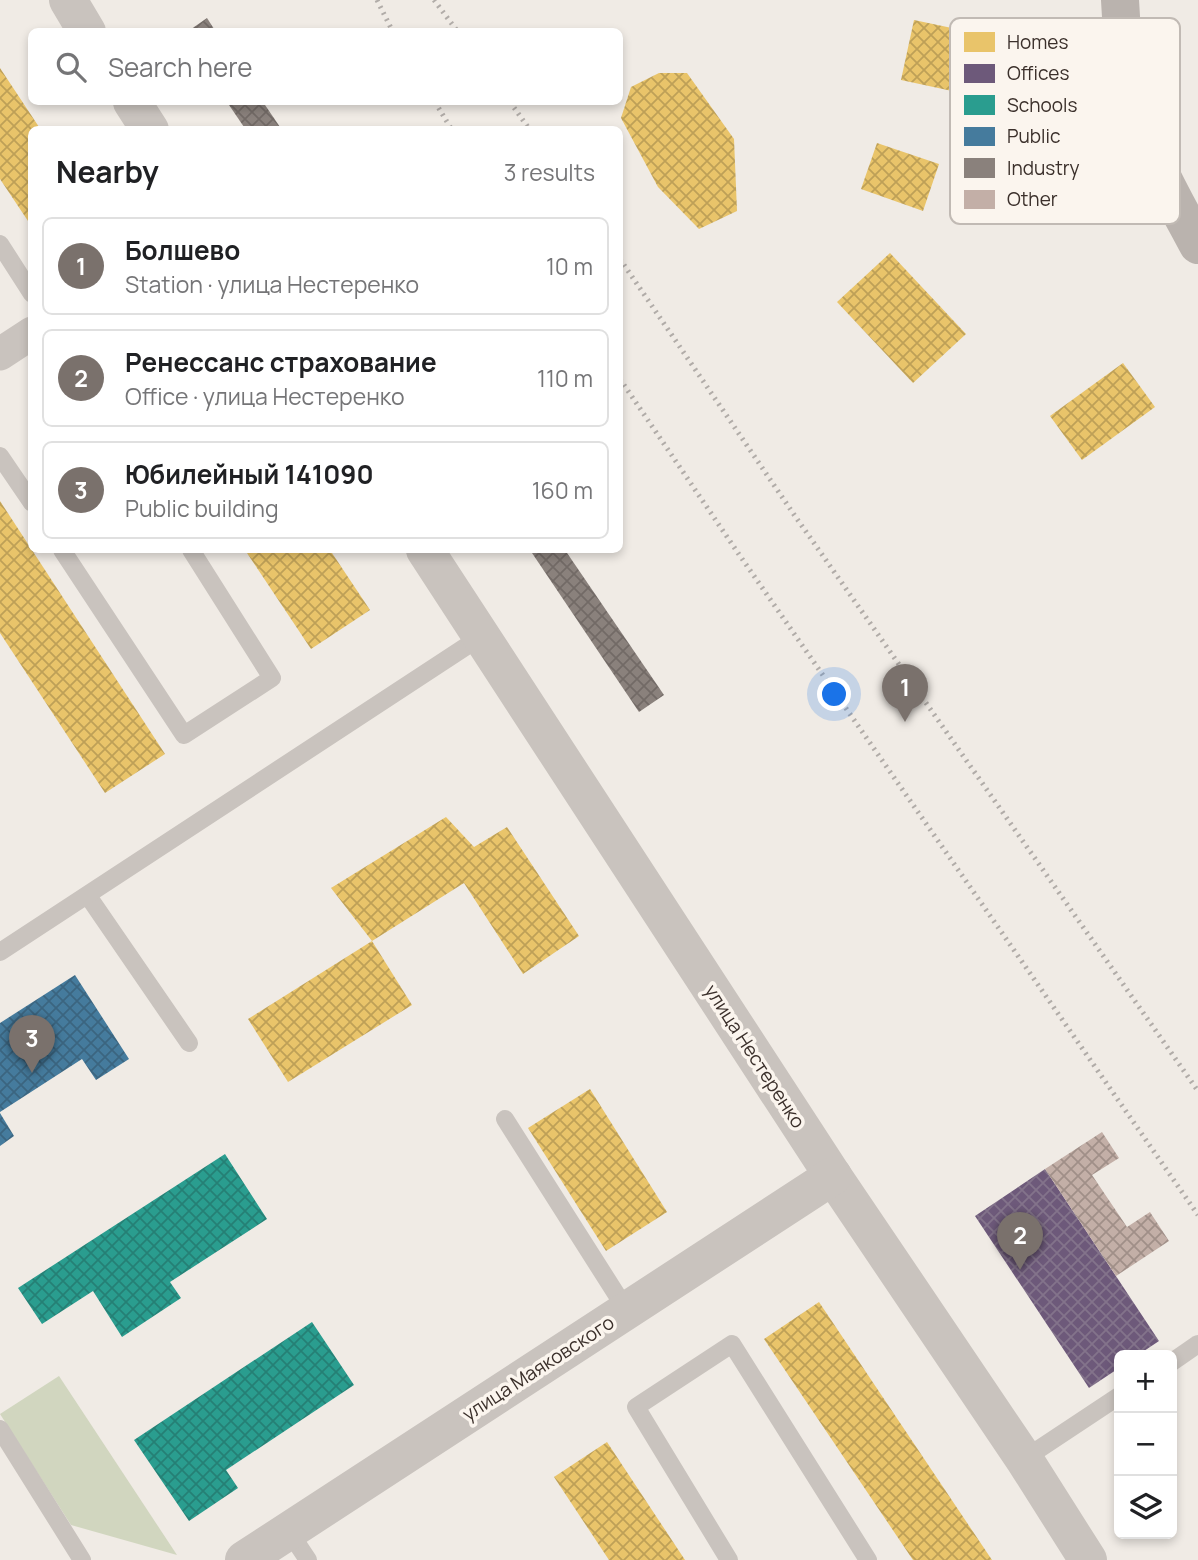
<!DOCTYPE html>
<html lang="en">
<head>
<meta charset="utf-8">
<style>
  :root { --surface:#fff; --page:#f6f6f6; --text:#202124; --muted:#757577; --line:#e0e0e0; --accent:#7a716c }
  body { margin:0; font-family:Manrope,sans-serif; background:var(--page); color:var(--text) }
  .controls { position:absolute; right:21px; bottom:21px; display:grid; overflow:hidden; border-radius:10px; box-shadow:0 4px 10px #0003 }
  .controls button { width:63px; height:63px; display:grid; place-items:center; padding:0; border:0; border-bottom:2px solid var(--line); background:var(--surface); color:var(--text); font:35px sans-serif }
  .you { position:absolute; left:835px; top:695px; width:24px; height:24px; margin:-18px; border:5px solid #fff; border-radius:50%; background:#1a73e8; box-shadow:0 0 0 10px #1a73e833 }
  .badge { display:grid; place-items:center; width:46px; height:46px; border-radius:50%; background:var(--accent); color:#fff; font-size:23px; font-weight:700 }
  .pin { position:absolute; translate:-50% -58px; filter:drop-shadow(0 2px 4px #0008) }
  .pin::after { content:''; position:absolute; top:37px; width:24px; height:21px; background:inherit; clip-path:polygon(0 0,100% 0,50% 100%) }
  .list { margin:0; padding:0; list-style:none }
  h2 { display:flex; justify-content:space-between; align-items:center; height:91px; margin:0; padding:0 28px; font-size:30px }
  h2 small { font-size:23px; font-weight:400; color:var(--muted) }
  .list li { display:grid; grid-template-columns:46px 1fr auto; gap:21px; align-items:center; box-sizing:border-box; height:98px; margin:0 14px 14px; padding:0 14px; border:2px solid var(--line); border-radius:10px }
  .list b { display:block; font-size:26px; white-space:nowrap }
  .list p { margin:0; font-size:23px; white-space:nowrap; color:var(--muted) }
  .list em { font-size:23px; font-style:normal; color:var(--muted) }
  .icon { flex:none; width:38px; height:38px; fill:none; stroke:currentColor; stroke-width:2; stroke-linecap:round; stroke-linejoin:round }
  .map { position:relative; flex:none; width:1198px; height:1560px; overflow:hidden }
  .search { position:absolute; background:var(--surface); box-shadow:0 4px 10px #0003; left:28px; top:28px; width:595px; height:77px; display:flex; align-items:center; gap:18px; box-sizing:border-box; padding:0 24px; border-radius:10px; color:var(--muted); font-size:26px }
  .panel { position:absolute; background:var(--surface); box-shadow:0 4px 10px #0003; left:28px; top:126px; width:595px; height:427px; border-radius:10px }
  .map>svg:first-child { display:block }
  .park { fill:#d1d6bf }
  .homes { fill:url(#homes-cross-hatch) }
  .offices { fill:url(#offices-cross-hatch) }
  .schools { fill:url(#schools-cross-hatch) }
  .public { fill:url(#public-cross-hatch) }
  .industry { fill:url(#industry-cross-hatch) }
  .building { fill:url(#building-cross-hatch) }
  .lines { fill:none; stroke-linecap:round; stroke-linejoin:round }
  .service { stroke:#c9c3be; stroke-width:18 }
  .minor { stroke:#c9c3be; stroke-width:33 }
  .tertiary { stroke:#c9c3be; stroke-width:38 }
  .secondary { stroke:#bab3ae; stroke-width:38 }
  .rail { stroke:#b1aca8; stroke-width:5; stroke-dasharray:2 5; stroke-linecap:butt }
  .labels { text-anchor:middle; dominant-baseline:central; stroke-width:7; stroke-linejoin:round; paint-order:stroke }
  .street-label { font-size:19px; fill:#3b302b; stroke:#fbf5ee }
  .key { fill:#fbf5ee; stroke:#c1bab4; stroke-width:2 }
  .key-label { font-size:19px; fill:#3b302b }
</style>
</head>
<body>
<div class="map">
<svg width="1198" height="1560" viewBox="0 0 1198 1560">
  <defs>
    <pattern id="homes-cross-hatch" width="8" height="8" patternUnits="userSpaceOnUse" patternTransform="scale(1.75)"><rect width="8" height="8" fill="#e9c46a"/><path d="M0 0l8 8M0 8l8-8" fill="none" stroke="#bea057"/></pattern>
    <pattern id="offices-cross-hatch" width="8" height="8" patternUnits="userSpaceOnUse" patternTransform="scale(1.75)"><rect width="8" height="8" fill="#6d597a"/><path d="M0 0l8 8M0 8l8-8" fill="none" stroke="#83738b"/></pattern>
    <pattern id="schools-cross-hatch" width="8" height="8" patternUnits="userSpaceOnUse" patternTransform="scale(1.75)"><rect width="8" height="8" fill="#2a9d8f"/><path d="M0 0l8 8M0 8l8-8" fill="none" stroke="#258075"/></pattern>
    <pattern id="public-cross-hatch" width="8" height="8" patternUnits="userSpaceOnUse" patternTransform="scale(1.75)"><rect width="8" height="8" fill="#457b9d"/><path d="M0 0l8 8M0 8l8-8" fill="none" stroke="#3b6580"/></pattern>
    <pattern id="industry-cross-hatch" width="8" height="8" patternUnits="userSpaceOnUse" patternTransform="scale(1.75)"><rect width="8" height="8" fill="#8a817c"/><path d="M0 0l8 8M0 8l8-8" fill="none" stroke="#726a66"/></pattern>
    <pattern id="building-cross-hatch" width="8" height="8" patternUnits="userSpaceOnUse" patternTransform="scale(1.75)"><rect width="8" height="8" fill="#c3afa7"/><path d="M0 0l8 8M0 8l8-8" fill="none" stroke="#a08f88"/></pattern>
  </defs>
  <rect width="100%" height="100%" fill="#f0ebe5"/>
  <polygon class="park" points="59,1376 177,1555 71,1525 0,1414"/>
  <g class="homes">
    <polygon points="914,20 966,31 952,91 901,80"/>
    <polygon points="0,68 41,130 32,130 32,227 0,179"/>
    <polygon points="659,73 687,73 734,139 737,211 699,229 658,187 621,118 631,87"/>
    <polygon points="877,143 939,164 923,211 861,189"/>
    <polygon points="890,253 966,334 913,383 837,302"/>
    <polygon points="1123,363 1155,407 1082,460 1050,416"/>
    <polygon points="0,501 165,754 105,793 0,633"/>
    <polygon points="245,550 330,550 370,610 311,649"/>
    <polygon points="446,817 474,847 507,827 579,936 523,974 464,883 372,941 331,888"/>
    <polygon points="372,941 412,1005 288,1082 248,1019"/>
    <polygon points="590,1089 667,1212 606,1251 528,1128"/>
    <polygon points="819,1302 992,1560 913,1560 764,1339"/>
    <polygon points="607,1442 685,1560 609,1560 554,1477"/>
  </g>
  <polygon class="offices" points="1045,1169 1159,1341 1138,1355 1119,1355 1119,1368 1089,1388 975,1216"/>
  <g class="schools">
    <polygon points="225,1154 267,1219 170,1282 181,1298 122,1337 93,1291 42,1324 18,1288"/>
    <polygon points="312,1322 354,1385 226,1470 238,1488 189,1521 134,1440"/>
  </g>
  <g class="public">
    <polygon points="75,975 129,1059 96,1080 82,1059 0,1112 0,1023"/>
    <polygon points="0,1113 14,1136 0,1146"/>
  </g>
  <g class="industry">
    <polygon points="207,18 216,32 187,32"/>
    <polygon points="227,102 263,102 282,130 246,130"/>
    <polygon points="530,550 565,550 664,695 639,712"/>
  </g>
  <polygon class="building" points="1102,1132 1119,1158 1092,1175 1127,1227 1150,1212 1169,1241 1116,1276 1045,1169"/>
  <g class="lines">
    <g class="service">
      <polyline points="0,244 32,294"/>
      <polyline points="0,456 32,503"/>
      <polyline points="62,550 184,735 272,678 191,550"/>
      <polyline points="88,896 189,1043"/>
      <polyline points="0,952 482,636"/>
      <polyline points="505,1119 627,1311"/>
      <polyline points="1172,1362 1198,1344"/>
      <polyline points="0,1429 82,1560"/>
      <polyline points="1024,1459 1119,1396"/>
      <polyline points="288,1530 308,1560"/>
      <polyline points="729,1560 636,1407 732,1344 868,1560"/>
    </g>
    <polyline class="minor" points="0,354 32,333"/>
    <g class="tertiary">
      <polyline points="68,0 87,32"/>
      <polyline points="132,102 150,130"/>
      <polyline points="425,550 833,1176 1024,1459 1088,1560"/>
      <polyline points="244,1560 833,1176"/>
    </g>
    <path class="secondary" d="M1120 0C1122 46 1129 89 1144 133 1157 172 1179 209 1198 245"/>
    <g class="rail">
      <polyline points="377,0 393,32"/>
      <polyline points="434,0 458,32"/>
      <polyline points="435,102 452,130"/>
      <polyline points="510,102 530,130"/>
      <polyline points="620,259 795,516 1198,1091"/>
      <polyline points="620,379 738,553 1198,1215"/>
    </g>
  </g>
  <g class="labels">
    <g class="street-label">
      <text transform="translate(755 1056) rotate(57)">улица Нестеренко</text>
      <text transform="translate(538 1368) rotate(-33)">улица Маяковского</text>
    </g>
  </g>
  <rect x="950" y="18" width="230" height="206" rx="10" class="key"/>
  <rect x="964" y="32" width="31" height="20" fill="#e9c46a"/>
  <rect x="964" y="64" width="31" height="19" fill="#6d597a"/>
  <rect x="964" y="95" width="31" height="20" fill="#2a9d8f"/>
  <rect x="964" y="127" width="31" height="19" fill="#457b9d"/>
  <rect x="964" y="158" width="31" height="20" fill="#8a817c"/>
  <rect x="964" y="190" width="31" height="19" fill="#c3afa7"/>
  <g class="key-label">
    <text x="1007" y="49">Homes</text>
    <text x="1007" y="80">Offices</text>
    <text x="1007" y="112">Schools</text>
    <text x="1007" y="143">Public</text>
    <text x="1007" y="175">Industry</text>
    <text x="1007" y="206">Other</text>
  </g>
</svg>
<div class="controls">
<button>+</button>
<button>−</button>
<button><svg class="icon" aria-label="layers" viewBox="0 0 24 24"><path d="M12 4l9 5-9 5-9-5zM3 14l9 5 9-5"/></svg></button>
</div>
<div class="you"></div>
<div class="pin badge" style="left:905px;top:722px">1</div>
<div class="pin badge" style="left:1020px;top:1270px">2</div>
<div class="pin badge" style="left:32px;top:1073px">3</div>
<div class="search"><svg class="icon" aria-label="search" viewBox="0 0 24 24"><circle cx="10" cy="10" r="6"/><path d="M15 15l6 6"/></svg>Search here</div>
<section class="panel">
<h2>Nearby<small>3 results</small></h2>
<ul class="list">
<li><span class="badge">1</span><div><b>Болшево</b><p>Station · улица Нестеренко</p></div><em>10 m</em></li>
<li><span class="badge">2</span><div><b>Ренессанс страхование</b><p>Office · улица Нестеренко</p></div><em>110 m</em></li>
<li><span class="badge">3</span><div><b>Юбилейный 141090</b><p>Public building</p></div><em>160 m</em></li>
</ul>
</section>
</div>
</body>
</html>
